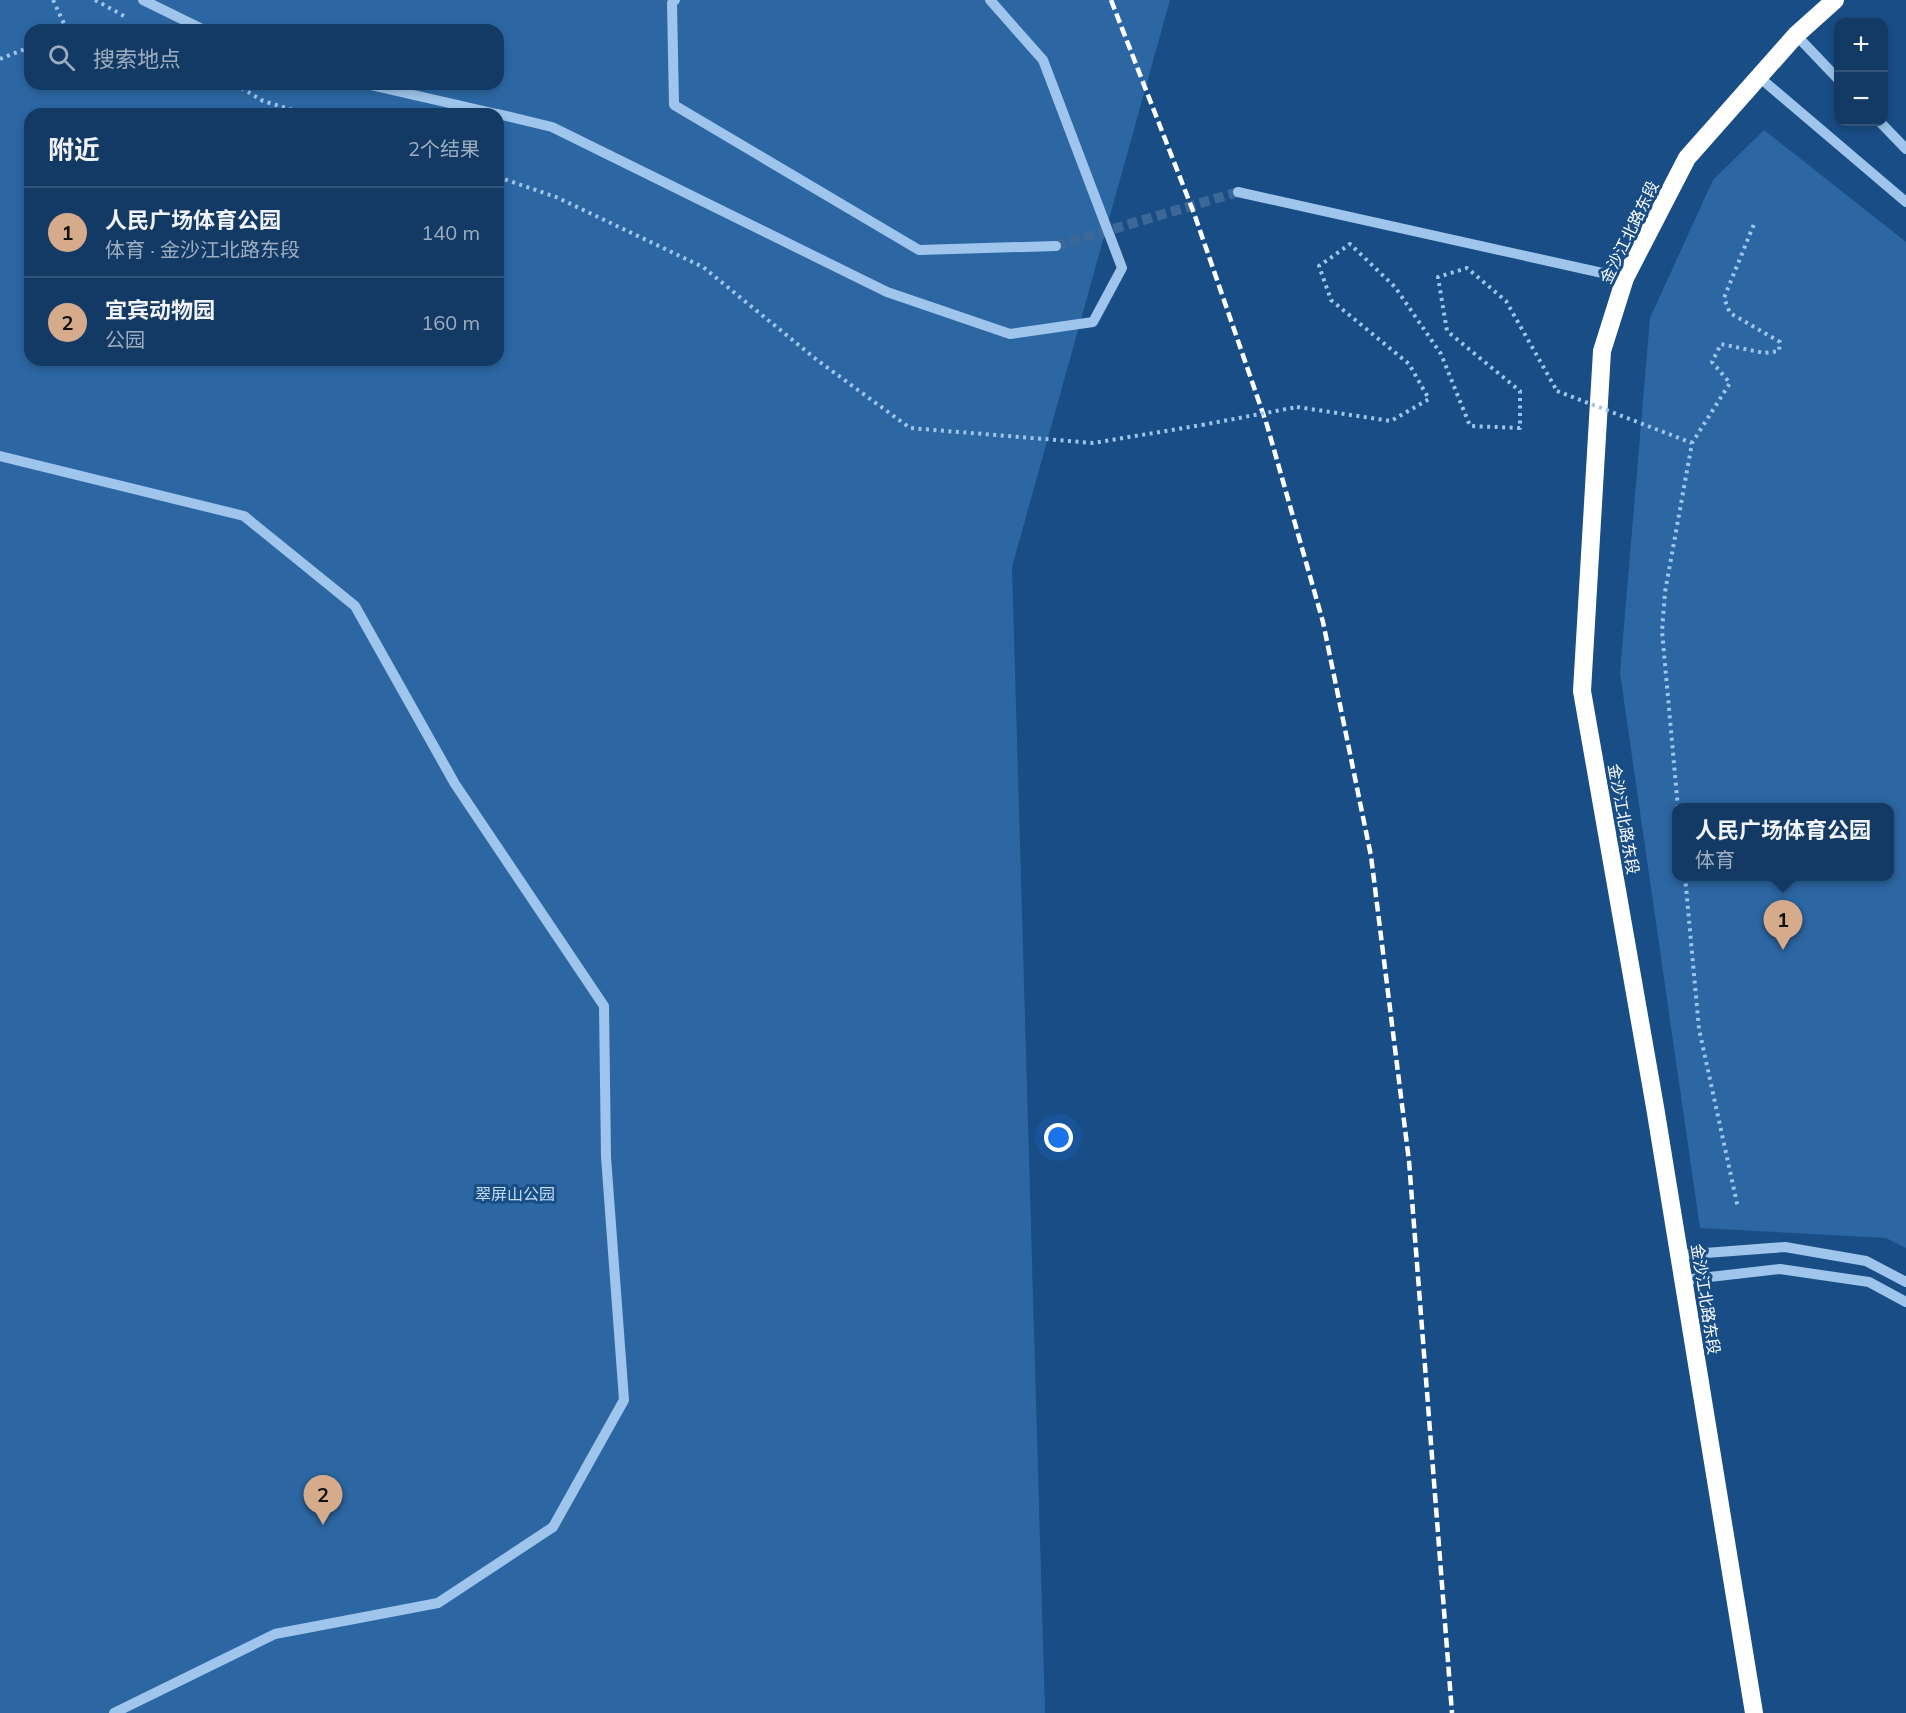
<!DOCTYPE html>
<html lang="zh">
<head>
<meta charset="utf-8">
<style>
  :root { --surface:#133a64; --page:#20456d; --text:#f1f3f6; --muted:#9dadbf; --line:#325478; --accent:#d6ab8b }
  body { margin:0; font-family:Mulish,"Noto Sans SC",sans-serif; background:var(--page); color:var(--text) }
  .controls { position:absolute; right:18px; top:18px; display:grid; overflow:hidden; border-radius:12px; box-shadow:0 3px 9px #0003 }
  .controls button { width:54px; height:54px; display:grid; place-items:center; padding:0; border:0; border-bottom:2px solid var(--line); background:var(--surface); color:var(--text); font:30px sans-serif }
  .you { position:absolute; left:1059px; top:1138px; width:21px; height:21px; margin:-15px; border:4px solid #fff; border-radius:50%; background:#1a73e8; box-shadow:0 0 0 9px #1a73e833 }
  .badge { display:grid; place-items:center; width:39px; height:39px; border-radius:50%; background:var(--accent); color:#111; font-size:20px; font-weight:700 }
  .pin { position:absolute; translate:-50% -50px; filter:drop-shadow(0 2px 3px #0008) }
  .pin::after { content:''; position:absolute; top:32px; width:21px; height:18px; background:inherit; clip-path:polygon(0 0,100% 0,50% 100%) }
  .popup { position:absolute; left:1672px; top:803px; width:222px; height:78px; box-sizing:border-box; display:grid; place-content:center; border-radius:12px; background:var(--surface); filter:drop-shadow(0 2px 4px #0005); font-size:20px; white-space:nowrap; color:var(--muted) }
  .popup b { font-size:22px; color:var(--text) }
  .popup::after { content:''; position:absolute; left:50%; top:100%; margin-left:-12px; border:12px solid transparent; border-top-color:var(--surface) }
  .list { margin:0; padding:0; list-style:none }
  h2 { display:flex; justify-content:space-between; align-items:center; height:78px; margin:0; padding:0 24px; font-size:26px }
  h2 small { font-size:20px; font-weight:400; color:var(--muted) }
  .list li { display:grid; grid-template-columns:39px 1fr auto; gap:18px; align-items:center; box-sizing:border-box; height:90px; padding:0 24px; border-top:2px solid var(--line) }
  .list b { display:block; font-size:22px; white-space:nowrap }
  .list p { margin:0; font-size:20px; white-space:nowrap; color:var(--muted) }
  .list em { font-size:20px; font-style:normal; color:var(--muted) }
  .icon { flex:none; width:33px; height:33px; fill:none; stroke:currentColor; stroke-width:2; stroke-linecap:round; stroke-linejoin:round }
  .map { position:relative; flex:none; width:1906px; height:1713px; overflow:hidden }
  .search { position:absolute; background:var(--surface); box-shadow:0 3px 9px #0003; left:24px; top:24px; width:480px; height:66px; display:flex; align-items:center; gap:15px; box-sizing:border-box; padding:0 21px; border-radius:18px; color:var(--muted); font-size:22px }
  .panel { position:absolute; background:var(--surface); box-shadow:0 3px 9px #0003; left:24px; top:108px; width:480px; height:258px; border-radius:18px }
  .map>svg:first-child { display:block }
  .green { fill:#2c67a3; fill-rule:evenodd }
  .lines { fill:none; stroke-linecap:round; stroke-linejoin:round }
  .minor-tunnel { stroke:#3c6897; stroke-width:10; stroke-dasharray:10 5; stroke-linecap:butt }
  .path { stroke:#9fc5ec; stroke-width:4; stroke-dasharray:3 4.5; stroke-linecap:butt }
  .minor { stroke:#9fc5ec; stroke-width:10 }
  .highway { stroke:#fff; stroke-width:18 }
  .rail { stroke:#fff; stroke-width:4.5; stroke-dasharray:10 4.5; stroke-linecap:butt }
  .path-bridge { stroke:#9fc5ec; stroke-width:4; stroke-dasharray:3 4.5; stroke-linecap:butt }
  .labels { text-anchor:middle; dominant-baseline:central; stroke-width:6; stroke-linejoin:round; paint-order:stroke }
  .street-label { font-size:16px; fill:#fff; stroke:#194d85 }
  .park-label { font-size:16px; fill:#c4def9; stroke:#194d85 }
</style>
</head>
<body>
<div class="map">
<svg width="1906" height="1713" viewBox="0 0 1906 1713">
  <rect width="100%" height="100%" fill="#194d85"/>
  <g class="green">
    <path d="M0 0H1170L1012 567 1045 1713H0ZM30 30H498V84H30ZM30 114H498V360H30Z"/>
    <path d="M1764 130 1906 242V1248L1886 1238 1700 1228 1620 673 1650 318 1713 180ZM1676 808H1890V876H1676Z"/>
  </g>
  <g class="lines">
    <polyline class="minor-tunnel" points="1056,246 1238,192"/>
    <g class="path">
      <polyline points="53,0 67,30"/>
      <polyline points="95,0 124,16"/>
      <polyline points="0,59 30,47"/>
      <polyline points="235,84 263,101 306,114"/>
      <polyline points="498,177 556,197 703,267 817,360 910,428 1093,443 1202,425"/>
      <polyline points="1297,407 1391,421 1429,399 1409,364 1331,300 1319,266 1350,244 1395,287 1441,354 1470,426 1520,428 1520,391 1447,331 1438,277 1467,268 1506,301 1557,391"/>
      <polyline points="1678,808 1662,631 1665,592 1692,443 1730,383 1712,362 1721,344 1764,353 1779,351 1780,342 1730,313 1724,298 1754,224"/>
      <polyline points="1685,876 1699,1029 1738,1208"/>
    </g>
    <g class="minor">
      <polyline points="143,0 204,30"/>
      <polyline points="675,0 672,3 674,105 919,250 1056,246"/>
      <polyline points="1796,35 1838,79"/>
      <polyline points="1759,77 1906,202"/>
      <polyline points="366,84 497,114"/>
      <polyline points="498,114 552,127 887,292 1010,334 1093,322 1122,268 1043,60 990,0"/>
      <polyline points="1880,122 1906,149"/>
      <polyline points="1238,192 1625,278"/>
      <polyline points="0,456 244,516 355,606 455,784 604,1006 606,1157 624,1400 553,1527 438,1603 275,1634 114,1713"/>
      <polyline points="1679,1255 1785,1247 1866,1261 1906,1282"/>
      <polyline points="1683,1280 1780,1269 1869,1282 1906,1302"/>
    </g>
    <polyline class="highway" points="1754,1713 1655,1107 1582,691 1602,351 1625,278 1687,158 1796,35 1835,0"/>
    <polyline class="rail" points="1111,0 1195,216 1267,425 1323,622 1371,856 1409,1161 1452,1713"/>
    <g class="path-bridge">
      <polyline points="1557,391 1692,443"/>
      <polyline points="1202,425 1297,407"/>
    </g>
  </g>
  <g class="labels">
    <g class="street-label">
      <text transform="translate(1629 232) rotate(-64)">金沙江北路东段</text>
      <text transform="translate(1624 819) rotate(80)">金沙江北路东段</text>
      <text transform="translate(1706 1299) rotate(81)">金沙江北路东段</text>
    </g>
    <g class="park-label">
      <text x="515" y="1194">翠屏山公园</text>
    </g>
  </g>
</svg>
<div class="controls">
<button>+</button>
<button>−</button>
</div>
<div class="you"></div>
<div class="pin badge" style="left:1783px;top:950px">1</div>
<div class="popup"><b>人民广场体育公园</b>体育</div>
<div class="pin badge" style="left:323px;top:1525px">2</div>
<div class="search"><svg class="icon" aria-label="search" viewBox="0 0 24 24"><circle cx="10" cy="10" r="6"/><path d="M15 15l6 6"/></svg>搜索地点</div>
<section class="panel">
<h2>附近<small>2个结果</small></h2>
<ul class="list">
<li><span class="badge">1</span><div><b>人民广场体育公园</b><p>体育 · 金沙江北路东段</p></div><em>140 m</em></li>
<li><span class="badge">2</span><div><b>宜宾动物园</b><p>公园</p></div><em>160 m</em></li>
</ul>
</section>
</div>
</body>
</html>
